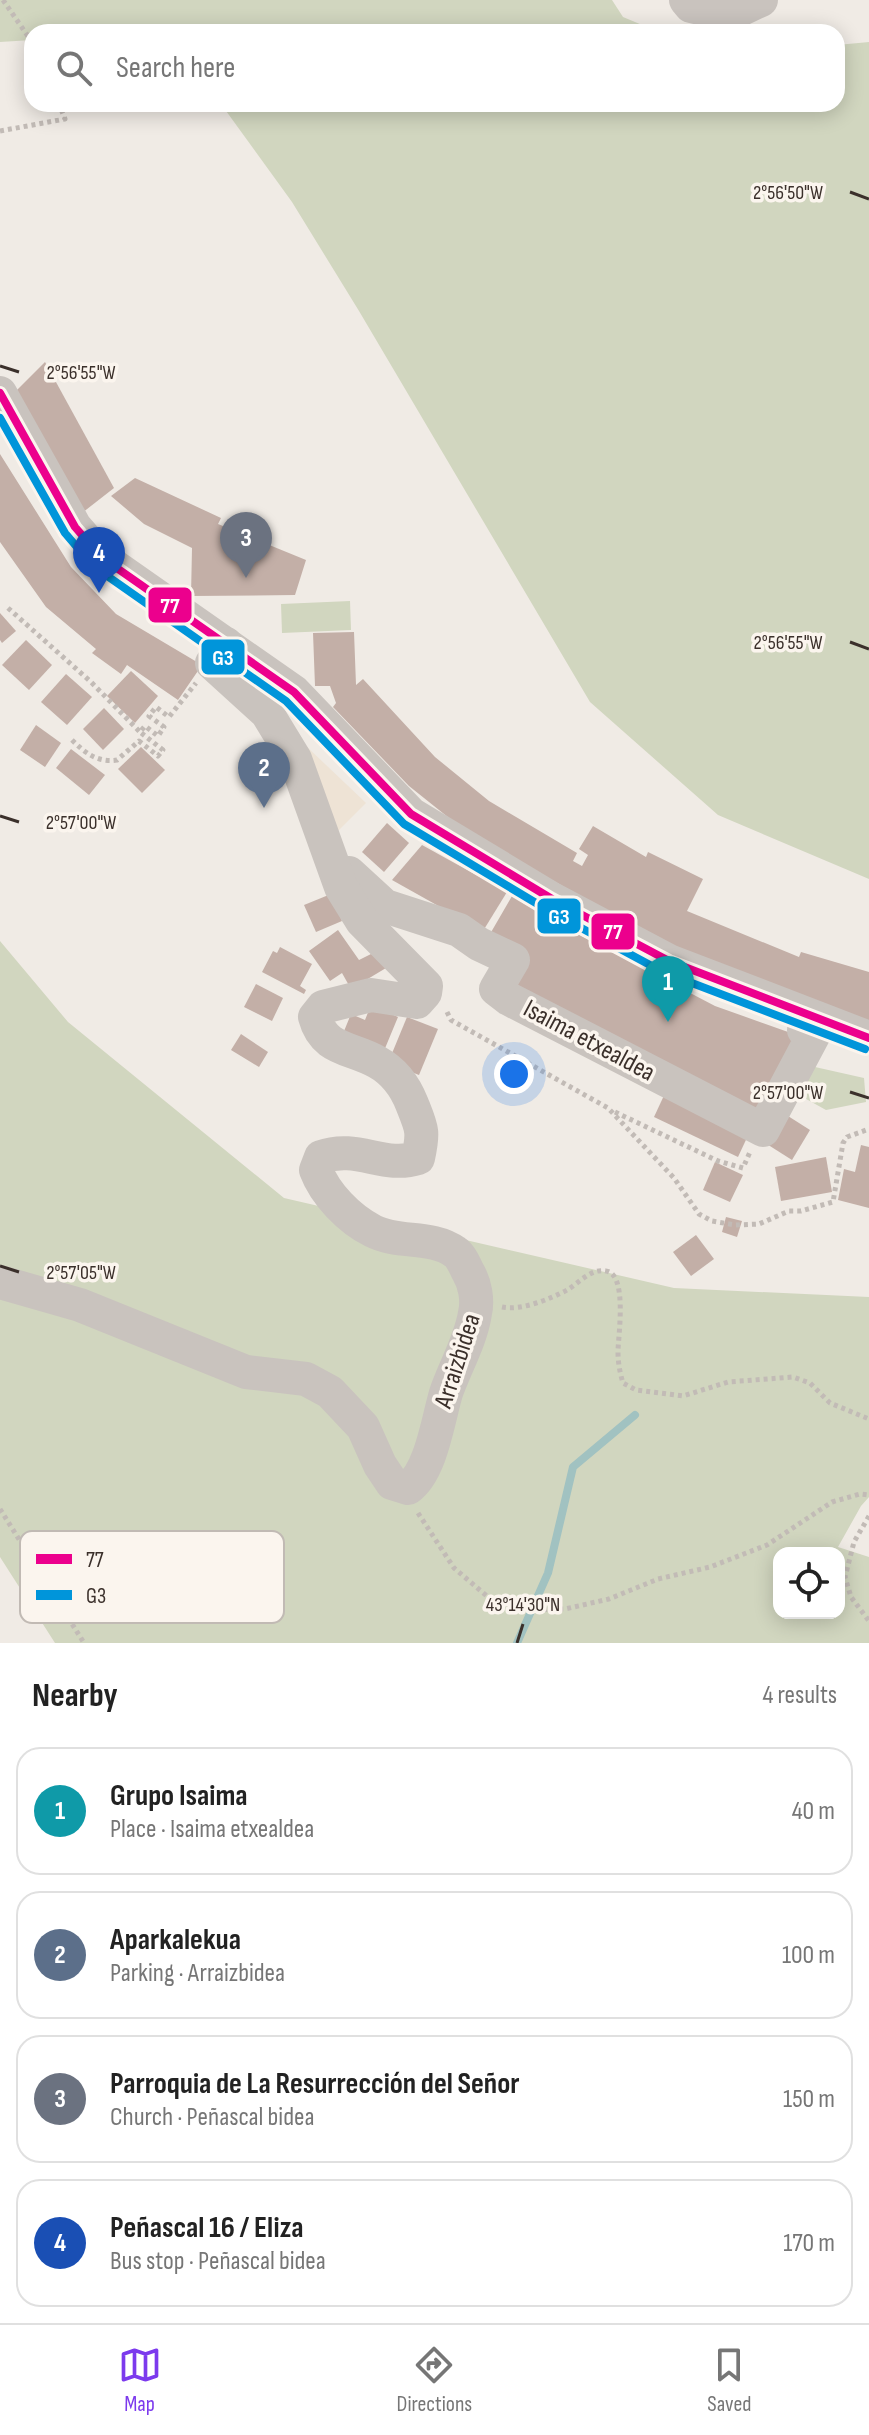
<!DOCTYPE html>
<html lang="en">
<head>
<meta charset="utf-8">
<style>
  :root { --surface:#fff; --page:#f6f6f6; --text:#222; --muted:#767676; --line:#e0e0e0; --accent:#7c3aed }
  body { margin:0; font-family:"Sofia Sans Condensed",sans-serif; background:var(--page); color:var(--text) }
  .controls { position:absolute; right:24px; bottom:24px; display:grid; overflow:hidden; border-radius:16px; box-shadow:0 4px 20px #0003 }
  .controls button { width:72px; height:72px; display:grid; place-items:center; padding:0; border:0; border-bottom:2px solid var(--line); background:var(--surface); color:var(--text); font:40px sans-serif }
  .you { position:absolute; left:514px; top:1074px; width:28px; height:28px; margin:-20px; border:6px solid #fff; border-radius:50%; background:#1a73e8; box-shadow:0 0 0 12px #1a73e833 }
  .badge { display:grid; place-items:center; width:52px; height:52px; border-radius:50%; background:var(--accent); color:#fff; font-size:26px; font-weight:700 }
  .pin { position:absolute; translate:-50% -66px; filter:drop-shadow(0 2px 4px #0008) }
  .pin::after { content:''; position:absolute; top:42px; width:28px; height:24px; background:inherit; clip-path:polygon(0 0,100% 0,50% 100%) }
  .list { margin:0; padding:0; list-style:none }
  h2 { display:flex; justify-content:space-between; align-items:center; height:104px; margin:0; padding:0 32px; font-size:34px }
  h2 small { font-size:26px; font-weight:400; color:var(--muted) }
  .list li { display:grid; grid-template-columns:52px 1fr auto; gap:24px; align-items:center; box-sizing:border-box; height:128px; margin:0 16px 16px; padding:0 16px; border:2px solid var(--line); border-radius:24px }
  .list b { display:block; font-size:30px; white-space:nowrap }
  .list p { margin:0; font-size:26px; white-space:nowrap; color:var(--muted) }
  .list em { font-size:26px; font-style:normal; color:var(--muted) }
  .icon { flex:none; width:44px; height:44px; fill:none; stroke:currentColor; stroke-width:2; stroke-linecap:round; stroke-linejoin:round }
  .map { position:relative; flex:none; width:869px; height:1643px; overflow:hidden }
  .search { position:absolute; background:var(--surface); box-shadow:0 4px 20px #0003; left:24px; right:24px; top:24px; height:88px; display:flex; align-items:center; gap:20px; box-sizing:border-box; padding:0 28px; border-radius:24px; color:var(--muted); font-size:30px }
  .sheet { height:680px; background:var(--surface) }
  nav { display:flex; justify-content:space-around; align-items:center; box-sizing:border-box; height:112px; border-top:2px solid var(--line); background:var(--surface); font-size:22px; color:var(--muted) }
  nav a { display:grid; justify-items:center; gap:4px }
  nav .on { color:var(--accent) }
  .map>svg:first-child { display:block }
  .green { fill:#d1d6bf; fill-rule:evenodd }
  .plaza { fill:#eee3d5 }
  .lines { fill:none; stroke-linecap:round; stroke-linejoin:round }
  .stream { stroke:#a1c2c1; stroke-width:8 }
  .building { fill:#c3afa7 }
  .path { stroke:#c2bbb6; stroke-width:5; stroke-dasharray:4 4; stroke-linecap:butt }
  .minor { stroke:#c9c3be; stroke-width:34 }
  .bus-1-casing { stroke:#fbf5ee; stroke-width:14 }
  .bus-2-casing { stroke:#fbf5ee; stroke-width:14 }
  .bus-1 { stroke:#ec008d; stroke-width:8 }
  .bus-2 { stroke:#0095da; stroke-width:8 }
  .ticks { fill:none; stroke:#3b302b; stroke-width:3 }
  .labels { text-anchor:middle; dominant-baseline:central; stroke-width:7; stroke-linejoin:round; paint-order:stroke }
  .street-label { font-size:26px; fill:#3b302b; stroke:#fbf5ee }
  .key { fill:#fbf5ee; stroke:#c1bab4; stroke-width:2 }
  .key-label { font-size:22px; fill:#3b302b }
  .ticks-label { font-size:20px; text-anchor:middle; fill:#3b302b; stroke:#fbf5ee; stroke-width:7; stroke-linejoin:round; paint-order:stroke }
  .line-badge { stroke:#fbf5ee; stroke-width:3 }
  .badge-label { font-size:22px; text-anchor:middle; font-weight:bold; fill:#fff }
</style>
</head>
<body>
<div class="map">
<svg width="869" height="1643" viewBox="0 0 869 1643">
  <rect width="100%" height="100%" fill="#f0ebe5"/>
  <g class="green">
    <polygon points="0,0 612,0 623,17 659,32 32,32 32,40 0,42"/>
    <polygon points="869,42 869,879 718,815 590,702 359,311 292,202 221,104 837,104 837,45"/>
    <polygon points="350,601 351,630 282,633 281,604"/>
    <path d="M0 941 68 1022 284 1198 674 1288 869 1297V1497L861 1506 838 1547 869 1557V1643H55L0 1557ZM779 1553H839V1613H779Z"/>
    <polygon points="815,1067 864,1078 866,1102 826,1110 799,1095"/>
  </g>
  <polygon class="plaza" points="306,746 366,803 331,838"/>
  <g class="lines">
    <polyline class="stream" points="517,1643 548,1573 573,1467 635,1415"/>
  </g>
  <g class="building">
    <polygon points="45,362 114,488 82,513 11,396"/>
    <polygon points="0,454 71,567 116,614 202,665 178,700 127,665 121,674 92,653 96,649 46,607 0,542"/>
    <polygon points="135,478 221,518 218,524 306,560 295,595 191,596 192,548 144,524 111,496"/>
    <polygon points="0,613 16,631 2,643 0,640"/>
    <polygon points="354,632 356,685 363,679 435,757 489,801 577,853 573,861 582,866 588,855 579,849 593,826 646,857 648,852 703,879 687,911 799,957 801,952 869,972 869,1024 669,945 469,834 409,786 333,707 336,703 330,686 315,686 313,633"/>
    <polygon points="26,640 52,665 29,690 2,665"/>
    <polygon points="131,671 158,696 135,723 107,696"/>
    <polygon points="66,674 92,697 67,725 41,702"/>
    <polygon points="104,708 124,729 103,750 83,729"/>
    <polygon points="36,725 61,743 45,767 20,750"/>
    <polygon points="141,747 165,770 142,793 118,769"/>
    <polygon points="71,749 105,775 89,795 56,768"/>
    <polygon points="387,823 409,843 384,872 362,852"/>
    <polygon points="422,845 507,892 483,931 392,880"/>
    <polygon points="331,894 342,921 316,932 304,905"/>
    <polygon points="512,896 549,919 715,1006 805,1038 765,1123 509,986 490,934"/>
    <polygon points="338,930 359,960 371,954 391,965 351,989 342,973 330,981 309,951"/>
    <polygon points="280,947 312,964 300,986 306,990 304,994 262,972 273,951 277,953"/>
    <polygon points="256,984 283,998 272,1021 244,1007"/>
    <polygon points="371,1005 398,1017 381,1058 340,1041 351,1014 365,1020"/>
    <polygon points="407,1017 438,1029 419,1075 388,1063"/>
    <polygon points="241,1034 268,1052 259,1067 231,1050"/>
    <polygon points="667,1089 751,1129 738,1157 654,1117"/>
    <polygon points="777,1109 810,1130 792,1160 759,1139"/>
    <polygon points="861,1145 869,1147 869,1208 838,1200 844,1169 855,1172"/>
    <polygon points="826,1157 832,1192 781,1201 775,1167"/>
    <polygon points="715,1162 743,1175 730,1202 703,1190"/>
    <polygon points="726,1217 742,1221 737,1237 722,1232"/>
    <polygon points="696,1235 714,1259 691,1276 673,1252"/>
  </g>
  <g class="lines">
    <g class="path">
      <polyline points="3,0 32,42"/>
      <polyline points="0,131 65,119 59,104"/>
      <polyline points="8,608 91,682 140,732"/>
      <path d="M72 740C85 753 98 763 117 760L139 741 158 756 163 750 140 732 145 726 158 736 164 727 149 716 156 707 169 717 196 683"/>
      <polyline points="447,1012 451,1020 608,1108 674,1178 699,1214 712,1221 735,1225 759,1224 789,1211 801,1211 833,1202 843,1143 847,1137 869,1129"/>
      <polyline points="615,1112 718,1161 743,1168 750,1152"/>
      <path d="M502 1307C521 1311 550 1299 567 1290 579 1283 591 1268 606 1271 628 1274 618 1337 618 1352 618 1363 620 1373 623 1383L636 1390 683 1396 728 1382 793 1377 810 1383 830 1403 869 1419"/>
      <polyline points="0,1509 84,1643"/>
      <polyline points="418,1513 454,1568 488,1597 523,1610 565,1609 609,1599 658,1579 710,1567 767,1545 832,1502 860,1494 869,1495"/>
      <polyline points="869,1516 854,1542 845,1577 851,1597 869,1621"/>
    </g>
    <g class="minor">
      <polyline points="686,0 691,6 729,15 761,0"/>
      <polyline points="0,393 75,527 101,557 294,692 411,814 552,899 669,961 869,1038"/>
      <polyline points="349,873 385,906 459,930 479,944 513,960 496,989 509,999 763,1130 814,1034 804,1030 810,1017"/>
      <path d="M0 1282 80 1305 246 1372 306 1379 330 1392 363 1427 380 1465 392 1483 408 1488C431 1472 438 1420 446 1393 455 1367 471 1340 475 1313 478 1300 475 1283 468 1272 465 1266 461 1256 455 1252 432 1235 398 1244 373 1231 349 1219 325 1194 316 1170L321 1157C358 1144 383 1169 418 1158 424 1131 422 1129 412 1104 405 1086 395 1072 377 1062 351 1047 324 1051 315 1017L323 1007 371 995 417 1002 425 993 426 986 362 921 341 887 295 759 267 713 212 663 226 644"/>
    </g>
    <defs>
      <polyline id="bus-1" points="0,393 75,527 101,557 294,692 411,814 552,899 669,961 869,1038"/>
      <polyline id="bus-2" points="0,418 65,533 93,566 286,701 404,824 546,909 663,972 865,1049"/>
    </defs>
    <use href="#bus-1" class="bus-1-casing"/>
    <use href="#bus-2" class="bus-2-casing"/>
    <use href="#bus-1" class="bus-1"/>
    <use href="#bus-2" class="bus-2"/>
  </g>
  <path class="ticks" d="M850 192 869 199M0 366 19 372M850 642 869 649M0 816 19 822M850 1092 869 1098M0 1266 19 1272M517 1643 523 1624"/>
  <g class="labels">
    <g class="street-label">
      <text transform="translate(589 1041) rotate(28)">Isaima etxealdea</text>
      <text transform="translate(458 1361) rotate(-72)">Arraizbidea</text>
    </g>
  </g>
  <rect x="20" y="1531" width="264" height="92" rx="12" class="key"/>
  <rect x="36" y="1554" width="36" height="10" fill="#ec008d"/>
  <rect x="36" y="1590" width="36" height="10" fill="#0095da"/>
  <g class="key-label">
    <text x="86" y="1567">77</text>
    <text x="86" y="1603">G3</text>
  </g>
  <g class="ticks-label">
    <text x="788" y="199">2°56'50"W</text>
    <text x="81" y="379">2°56'55"W</text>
    <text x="788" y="649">2°56'55"W</text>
    <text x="81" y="829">2°57'00"W</text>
    <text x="788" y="1099">2°57'00"W</text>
    <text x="81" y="1279">2°57'05"W</text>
    <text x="523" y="1611">43°14'30"N</text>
  </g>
  <g class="line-badge">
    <rect x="147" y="586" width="46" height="38" rx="8" fill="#ec008d"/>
    <rect x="200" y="638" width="46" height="38" rx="8" fill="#0095da"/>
    <rect x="536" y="897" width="46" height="38" rx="8" fill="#0095da"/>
    <rect x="590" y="912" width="46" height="39" rx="8" fill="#ec008d"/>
  </g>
  <g class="badge-label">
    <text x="170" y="613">77</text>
    <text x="223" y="665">G3</text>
    <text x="559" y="924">G3</text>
    <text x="613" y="939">77</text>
  </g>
</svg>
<div class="controls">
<button><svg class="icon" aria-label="locate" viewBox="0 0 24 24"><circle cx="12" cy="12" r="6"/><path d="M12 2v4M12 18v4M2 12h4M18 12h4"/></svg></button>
</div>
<div class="you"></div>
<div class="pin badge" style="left:668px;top:1022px;background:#0f9aa8">1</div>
<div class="pin badge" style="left:264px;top:808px;background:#5c6f8a">2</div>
<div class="pin badge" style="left:246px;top:578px;background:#6b7280">3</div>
<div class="pin badge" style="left:99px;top:593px;background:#1a4fb4">4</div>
<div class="search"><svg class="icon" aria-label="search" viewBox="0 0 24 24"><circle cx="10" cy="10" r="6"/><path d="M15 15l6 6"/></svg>Search here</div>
</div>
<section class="sheet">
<h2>Nearby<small>4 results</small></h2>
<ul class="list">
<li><span class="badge" style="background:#0f9aa8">1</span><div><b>Grupo Isaima</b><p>Place · Isaima etxealdea</p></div><em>40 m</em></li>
<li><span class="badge" style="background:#5c6f8a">2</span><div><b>Aparkalekua</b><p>Parking · Arraizbidea</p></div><em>100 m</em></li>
<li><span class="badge" style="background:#6b7280">3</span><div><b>Parroquia de La Resurrección del Señor</b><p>Church · Peñascal bidea</p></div><em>150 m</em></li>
<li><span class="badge" style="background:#1a4fb4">4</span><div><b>Peñascal 16 / Eliza</b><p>Bus stop · Peñascal bidea</p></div><em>170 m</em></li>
</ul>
</section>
<nav>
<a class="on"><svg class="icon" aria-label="map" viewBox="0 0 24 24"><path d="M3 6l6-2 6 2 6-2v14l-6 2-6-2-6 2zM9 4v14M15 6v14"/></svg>Map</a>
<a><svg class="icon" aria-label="directions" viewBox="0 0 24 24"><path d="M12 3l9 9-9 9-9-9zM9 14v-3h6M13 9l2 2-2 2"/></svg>Directions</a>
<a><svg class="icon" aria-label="saved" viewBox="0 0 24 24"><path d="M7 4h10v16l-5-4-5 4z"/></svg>Saved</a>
</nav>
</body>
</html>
